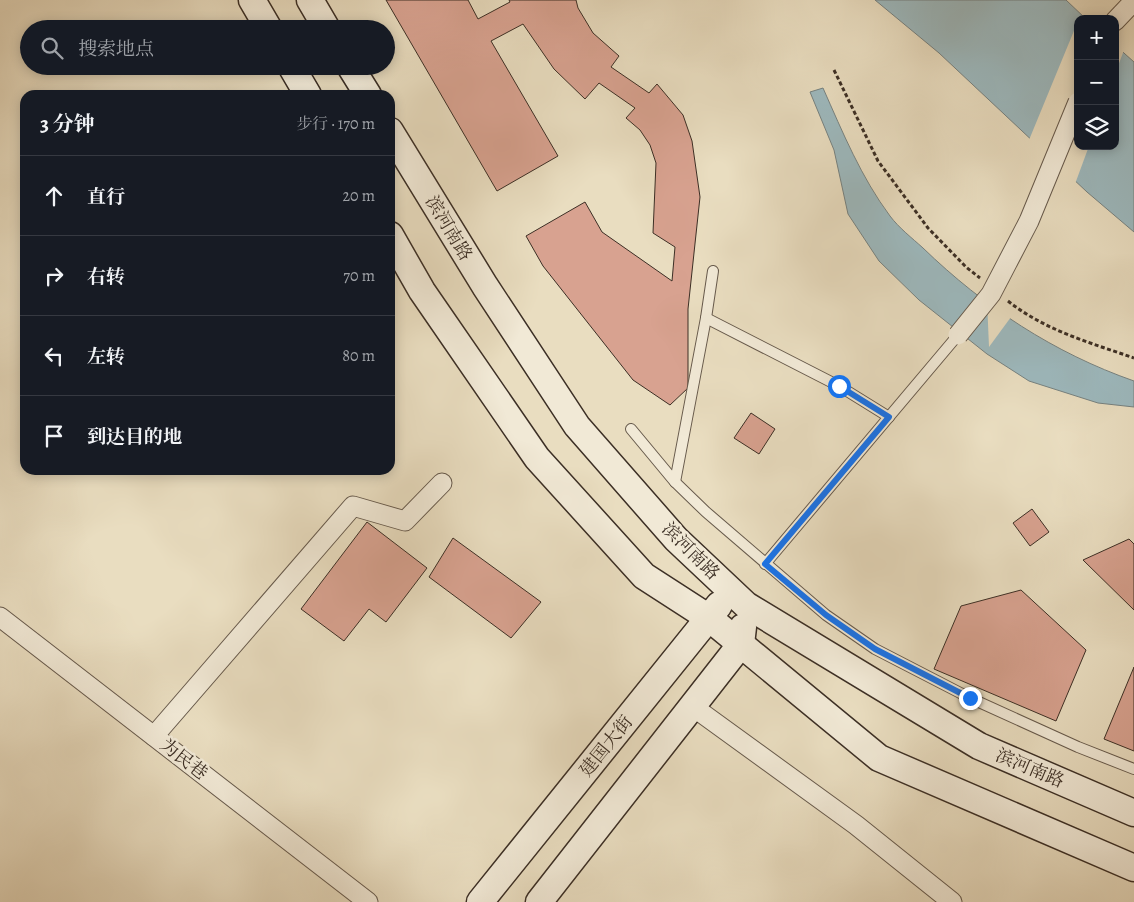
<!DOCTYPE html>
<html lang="zh">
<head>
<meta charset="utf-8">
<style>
  :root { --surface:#171b24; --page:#20242c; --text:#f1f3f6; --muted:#9ea1a6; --line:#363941 }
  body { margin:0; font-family:Alegreya,"Noto Serif SC",serif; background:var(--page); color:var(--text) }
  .controls { position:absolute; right:15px; top:15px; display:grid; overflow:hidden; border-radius:10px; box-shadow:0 2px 12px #0003 }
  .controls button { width:45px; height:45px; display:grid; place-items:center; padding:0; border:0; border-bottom:1px solid var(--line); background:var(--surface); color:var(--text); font:25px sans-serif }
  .stop { position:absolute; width:15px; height:15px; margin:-11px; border:4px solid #1a73e8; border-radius:50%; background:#fff }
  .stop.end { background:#1a73e8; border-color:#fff; box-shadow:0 1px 5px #0008 }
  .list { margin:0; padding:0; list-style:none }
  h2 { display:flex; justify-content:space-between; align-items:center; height:65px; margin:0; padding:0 20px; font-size:21px }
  h2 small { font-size:16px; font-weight:400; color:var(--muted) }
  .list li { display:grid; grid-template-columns:32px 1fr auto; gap:15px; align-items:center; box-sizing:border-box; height:80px; padding:0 20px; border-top:1px solid var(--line) }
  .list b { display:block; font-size:19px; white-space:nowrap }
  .list em { font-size:16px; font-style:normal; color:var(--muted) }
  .icon { flex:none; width:28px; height:28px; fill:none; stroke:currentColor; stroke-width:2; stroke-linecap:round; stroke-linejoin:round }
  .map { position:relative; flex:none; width:1134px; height:902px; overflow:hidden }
  .search { position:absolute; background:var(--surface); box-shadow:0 2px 12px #0003; left:20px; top:20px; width:375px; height:55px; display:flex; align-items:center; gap:12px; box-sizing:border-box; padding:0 18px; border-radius:28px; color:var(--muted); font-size:19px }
  .panel { position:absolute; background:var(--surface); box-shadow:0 2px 12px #0003; left:20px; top:90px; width:375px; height:385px; border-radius:15px }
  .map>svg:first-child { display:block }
  .water { fill:#9db9be; stroke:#768281 }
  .pier { fill:#e9ddc0 }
  .building { fill:#d8a290; stroke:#3c2f25 }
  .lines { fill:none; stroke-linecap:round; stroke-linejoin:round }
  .lane-casing { stroke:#675a4c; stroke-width:12 }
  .street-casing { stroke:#675a4c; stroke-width:21 }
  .secondary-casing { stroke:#3c2f25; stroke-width:29 }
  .path { stroke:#3c2f25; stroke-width:3; stroke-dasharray:4 2.5; stroke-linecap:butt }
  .lane { stroke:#f1e9d6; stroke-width:10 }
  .street { stroke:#f1e9d6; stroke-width:19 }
  .secondary { stroke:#f1e9d6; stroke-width:26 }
  .street-bridge-casing { stroke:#675a4c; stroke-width:21; stroke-linecap:butt }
  .street-bridge { stroke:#f1e9d6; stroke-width:19 }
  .route { stroke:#1a73e8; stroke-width:6 }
  .labels { text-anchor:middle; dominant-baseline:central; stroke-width:5; stroke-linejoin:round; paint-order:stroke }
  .street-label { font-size:18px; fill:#3c2f25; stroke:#f1e9d6 }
</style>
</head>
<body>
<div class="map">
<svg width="1134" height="902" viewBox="0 0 1134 902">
  <rect width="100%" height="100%" fill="#e9ddc0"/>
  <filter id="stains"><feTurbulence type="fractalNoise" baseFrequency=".004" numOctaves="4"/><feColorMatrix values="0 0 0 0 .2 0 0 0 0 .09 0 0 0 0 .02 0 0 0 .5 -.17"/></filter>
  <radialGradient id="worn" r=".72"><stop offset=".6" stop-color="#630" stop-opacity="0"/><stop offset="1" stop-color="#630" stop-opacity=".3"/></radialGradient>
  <g class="water">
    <polygon points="875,0 1066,0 1086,19 1078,19 1078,146 1115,146 1115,45 1134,62 1134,232 1087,192 939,53"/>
    <path d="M823 88C843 133 861 177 890 216 899 228 912 238 923 248 984 307 1054 353 1134 381V407L1098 403 1029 381 987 354 919 300 879 261 848 214 834 150 810 92Z"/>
  </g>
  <g class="pier">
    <polygon points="1078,21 1078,146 1089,146 1075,184 1029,140"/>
    <polygon points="1115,43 1124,50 1115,74"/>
    <polygon points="987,300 1011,317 989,347"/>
  </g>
  <g class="building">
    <polygon points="386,0 468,0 478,19 510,2 509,0 576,0 578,8 593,33 619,56 611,67 649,93 657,84 683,115 692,141 700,197 688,309 688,388 670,405 633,380 543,266 526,236 585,202 602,232 672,281 675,247 653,233 656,163 650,145 640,130 626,118 635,108 599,83 585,99 554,69 523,24 491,41 558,156 497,191"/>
    <polygon points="751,413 775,429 759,454 734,438"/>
    <polygon points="1032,509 1049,532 1030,546 1013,523"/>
    <polygon points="367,522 427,568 386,622 369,609 344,641 301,609"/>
    <polygon points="453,538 541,602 511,638 429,577"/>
    <polygon points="1129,539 1134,544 1134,610 1083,560"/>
    <polygon points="1021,590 1086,650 1056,721 934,669 961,606"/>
    <polygon points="1134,667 1134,751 1104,739"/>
  </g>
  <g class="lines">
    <defs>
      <g id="lane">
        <polyline points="706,318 839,386 889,417"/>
        <polyline points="631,429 675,482 706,512 826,615 875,649 970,698 1078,747 1134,769"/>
        <polyline points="675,482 706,318 713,271"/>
        <polyline points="765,564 958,335"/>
      </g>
      <g id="street">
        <polyline points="1115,21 1134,1"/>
        <polyline points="0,617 368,902"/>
        <polyline points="692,706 856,825 952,902"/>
        <polyline points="154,736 353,506 405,521 442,483"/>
      </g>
      <g id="secondary">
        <polyline points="252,0 269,29"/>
        <polyline points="310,0 327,29"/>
        <polyline points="291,66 308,95"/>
        <polyline points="350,66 368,95"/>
        <polyline points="390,131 485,286 577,426 676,539 746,605 979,746 1134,813"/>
        <polyline points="390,235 422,291 537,458 644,576 709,618 879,758 1134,868"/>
        <polyline points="480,902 719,605"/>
        <polyline points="539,902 741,644 743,627"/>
      </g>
    </defs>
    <use href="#lane" class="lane-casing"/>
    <use href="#street" class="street-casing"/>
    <use href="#secondary" class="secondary-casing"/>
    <g class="path">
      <polyline points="834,70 878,161 928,228 966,267 980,278"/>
      <path d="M1008 301C1044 330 1091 343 1134 358"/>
    </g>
    <use href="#lane" class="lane"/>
    <use href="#street" class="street"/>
    <use href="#secondary" class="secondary"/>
    <defs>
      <polyline id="street-bridge" points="958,335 991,294 1029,221 1078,102"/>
    </defs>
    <use href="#street-bridge" class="street-bridge-casing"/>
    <use href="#street-bridge" class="street-bridge"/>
  </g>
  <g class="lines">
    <polyline class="route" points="839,386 889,417 765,564 826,615 875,649 970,698"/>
  </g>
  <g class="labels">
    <g class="street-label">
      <text transform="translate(449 228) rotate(59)">滨河南路</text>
      <text transform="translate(691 551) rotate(45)">滨河南路</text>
      <text transform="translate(606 746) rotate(-51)">建国大街</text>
      <text transform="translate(184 759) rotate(38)">为民巷</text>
      <text transform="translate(1030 768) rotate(23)">滨河南路</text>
    </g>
  </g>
  <rect width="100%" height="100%" filter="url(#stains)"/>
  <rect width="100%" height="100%" fill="url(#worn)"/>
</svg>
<div class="controls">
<button>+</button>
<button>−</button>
<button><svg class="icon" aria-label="layers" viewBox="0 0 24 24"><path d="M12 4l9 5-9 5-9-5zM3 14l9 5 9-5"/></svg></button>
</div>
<div class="stop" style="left:839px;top:386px"></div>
<div class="stop end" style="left:970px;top:698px"></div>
<div class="search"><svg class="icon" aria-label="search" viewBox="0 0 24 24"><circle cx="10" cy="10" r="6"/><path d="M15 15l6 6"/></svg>搜索地点</div>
<section class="panel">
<h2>3 分钟<small>步行 · 170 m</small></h2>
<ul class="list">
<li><svg class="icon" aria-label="ahead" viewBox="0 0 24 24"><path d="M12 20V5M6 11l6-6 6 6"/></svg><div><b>直行</b></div><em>20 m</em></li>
<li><svg class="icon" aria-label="right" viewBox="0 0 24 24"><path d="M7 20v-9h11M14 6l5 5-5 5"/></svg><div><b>右转</b></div><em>70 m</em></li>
<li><svg class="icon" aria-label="left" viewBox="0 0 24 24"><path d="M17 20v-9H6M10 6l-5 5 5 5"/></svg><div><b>左转</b></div><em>80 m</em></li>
<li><svg class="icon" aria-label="arrive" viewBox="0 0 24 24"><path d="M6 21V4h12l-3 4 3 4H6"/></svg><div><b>到达目的地</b></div></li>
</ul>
</section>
</div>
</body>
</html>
